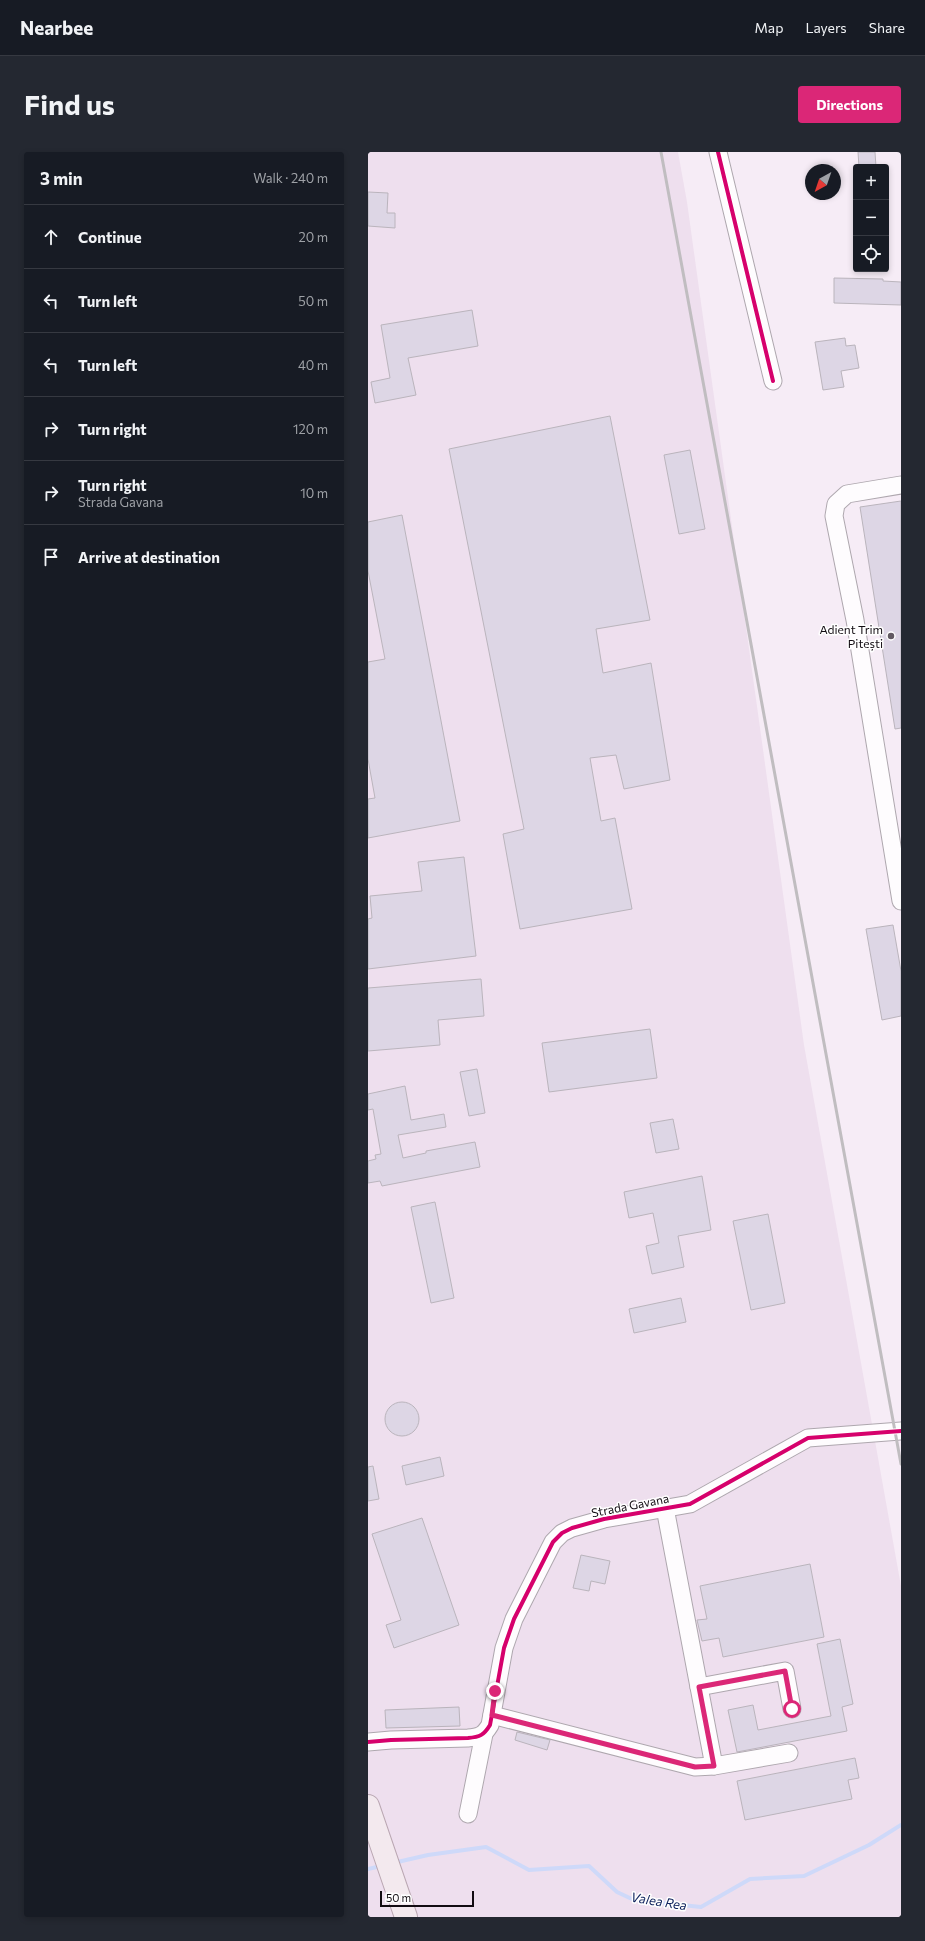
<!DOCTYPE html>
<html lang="en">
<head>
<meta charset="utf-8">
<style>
  :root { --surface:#171b24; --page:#242831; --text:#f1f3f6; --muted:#9ea1a6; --line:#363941; --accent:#db2777 }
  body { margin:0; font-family:Commissioner,sans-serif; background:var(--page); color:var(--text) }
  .controls { position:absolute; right:12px; top:12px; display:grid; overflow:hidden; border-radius:4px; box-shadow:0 2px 6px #0003 }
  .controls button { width:36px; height:36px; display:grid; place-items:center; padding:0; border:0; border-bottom:1px solid var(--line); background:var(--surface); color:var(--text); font:20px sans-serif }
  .compass { position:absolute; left:437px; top:12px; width:36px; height:36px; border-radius:50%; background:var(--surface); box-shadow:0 2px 6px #0003; rotate:220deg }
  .scale { position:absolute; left:12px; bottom:10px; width:94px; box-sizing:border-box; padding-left:4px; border:2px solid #120c12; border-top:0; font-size:11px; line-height:14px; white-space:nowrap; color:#120c12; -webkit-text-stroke:3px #fff; paint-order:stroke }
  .stop { position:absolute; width:12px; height:12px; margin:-9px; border:3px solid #db2777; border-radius:50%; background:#fff }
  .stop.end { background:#db2777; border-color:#fff; box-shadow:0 1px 4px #0008 }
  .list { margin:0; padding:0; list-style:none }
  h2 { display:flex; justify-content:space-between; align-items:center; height:52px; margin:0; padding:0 16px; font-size:17px }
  h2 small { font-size:13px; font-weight:400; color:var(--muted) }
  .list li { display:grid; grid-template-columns:26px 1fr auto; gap:12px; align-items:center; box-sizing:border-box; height:64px; padding:0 16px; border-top:1px solid var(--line) }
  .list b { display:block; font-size:15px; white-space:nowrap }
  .list p { margin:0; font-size:13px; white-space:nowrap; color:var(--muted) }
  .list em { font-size:13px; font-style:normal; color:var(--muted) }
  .icon { flex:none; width:22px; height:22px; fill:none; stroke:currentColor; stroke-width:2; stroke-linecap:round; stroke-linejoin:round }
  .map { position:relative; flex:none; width:533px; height:1765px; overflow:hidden; border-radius:4px }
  header { display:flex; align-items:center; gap:24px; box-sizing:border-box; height:56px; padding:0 20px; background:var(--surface); border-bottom:1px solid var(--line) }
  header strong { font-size:19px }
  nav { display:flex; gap:22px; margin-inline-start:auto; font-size:14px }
  .intro { display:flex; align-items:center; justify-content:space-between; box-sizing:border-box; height:96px; padding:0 24px }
  h1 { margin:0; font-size:28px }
  .button { padding:10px 18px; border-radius:4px; background:var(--accent); color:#fff; font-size:14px; font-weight:700 }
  main { display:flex; gap:24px; padding:0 24px }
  aside { flex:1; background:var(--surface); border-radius:4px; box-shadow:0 2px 6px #0003 }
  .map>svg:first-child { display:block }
  .built { fill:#eedfee }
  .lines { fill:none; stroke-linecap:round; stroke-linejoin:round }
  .stream { stroke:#ced9f9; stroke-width:4 }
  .building { fill:#ddd6e5; stroke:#bab4bc }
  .minor-casing { stroke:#aea7ae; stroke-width:19 }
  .major-casing { stroke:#baa7b2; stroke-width:24 }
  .minor { stroke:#fefcfe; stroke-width:17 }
  .major { stroke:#f3e9ee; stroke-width:22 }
  .rail { stroke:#c0bdc0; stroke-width:3 }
  .cycleway-casing { stroke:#fff; stroke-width:6 }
  .cycleway { stroke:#d6006c; stroke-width:4 }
  .route { stroke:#db2777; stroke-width:5 }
  .poi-dot { fill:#625a62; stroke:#fff; stroke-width:1.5 }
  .labels { text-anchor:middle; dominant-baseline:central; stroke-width:3; stroke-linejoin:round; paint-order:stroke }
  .poi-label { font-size:12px; fill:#120c12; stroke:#fff; text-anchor:end }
  .street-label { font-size:12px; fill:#120c12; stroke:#fff }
  .water-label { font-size:13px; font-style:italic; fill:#0f235d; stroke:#fff }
</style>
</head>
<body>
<header>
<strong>Nearbee</strong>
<nav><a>Map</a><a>Layers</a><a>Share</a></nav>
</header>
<div class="intro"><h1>Find us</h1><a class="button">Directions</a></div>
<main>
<aside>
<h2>3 min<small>Walk · 240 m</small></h2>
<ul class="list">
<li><svg class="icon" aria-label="ahead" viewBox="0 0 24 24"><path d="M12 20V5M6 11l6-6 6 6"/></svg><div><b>Continue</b></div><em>20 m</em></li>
<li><svg class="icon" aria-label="left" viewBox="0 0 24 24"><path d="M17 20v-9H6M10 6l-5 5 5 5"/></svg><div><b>Turn left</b></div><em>50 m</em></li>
<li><svg class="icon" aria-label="left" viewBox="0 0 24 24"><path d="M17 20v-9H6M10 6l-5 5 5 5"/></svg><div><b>Turn left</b></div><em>40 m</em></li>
<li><svg class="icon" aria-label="right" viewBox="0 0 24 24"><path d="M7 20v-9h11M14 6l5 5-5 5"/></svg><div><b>Turn right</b></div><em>120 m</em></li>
<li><svg class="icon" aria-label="right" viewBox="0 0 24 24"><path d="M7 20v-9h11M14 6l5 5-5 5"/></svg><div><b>Turn right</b><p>Strada Gavana</p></div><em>10 m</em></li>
<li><svg class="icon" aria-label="arrive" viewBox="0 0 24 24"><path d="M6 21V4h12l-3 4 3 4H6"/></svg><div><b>Arrive at destination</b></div></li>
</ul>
</aside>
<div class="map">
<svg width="533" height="1765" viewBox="0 0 533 1765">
  <rect width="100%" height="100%" fill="#f6ecf6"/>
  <polygon class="built" points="0,0 310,0 319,50 436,893 533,1434 533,1765 0,1765"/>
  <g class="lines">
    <g class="stream">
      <polyline points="25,1711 60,1703 118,1695 161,1718 221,1714 249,1740 266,1748 333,1755 382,1727 436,1724 501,1693 533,1673"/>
      <polyline points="0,1717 13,1714"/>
    </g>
  </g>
  <g class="building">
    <polygon points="490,0 507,0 508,15 491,15"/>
    <polygon points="0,40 20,41 19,61 27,61 27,76 0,74"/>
    <polygon points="466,126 515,127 515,129 533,130 533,153 466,151"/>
    <polygon points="104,158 110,194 40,206 48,243 7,251 3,230 22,226 13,173"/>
    <polygon points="477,186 478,194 487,193 491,216 473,219 476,235 455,238 447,190"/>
    <polygon points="242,264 282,468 228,477 235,521 283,511 302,628 256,637 248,603 222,606 233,669 247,666 264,757 152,777 135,682 156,677 81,297"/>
    <polygon points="322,298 337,377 311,382 296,303"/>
    <polygon points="533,349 533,576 527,577 492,355"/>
    <polygon points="34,363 92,669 0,686 0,647 7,646 0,607 0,510 17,507 0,419 0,370"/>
    <polygon points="96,705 108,804 0,817 0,767 4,766 2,744 54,739 50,710"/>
    <polygon points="525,773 533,819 533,864 514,868 498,777"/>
    <polygon points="113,827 116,864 70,868 72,893 0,899 0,836"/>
    <polygon points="282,877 289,926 181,940 174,891"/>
    <polygon points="109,917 117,961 101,964 92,920"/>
    <polygon points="37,934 43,968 76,962 78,975 30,983 35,1006 58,1001 58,999 107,990 112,1015 14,1034 12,1029 0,1031 0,1009 8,1007 7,1003 13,1002 5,957 0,958 0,942"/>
    <polygon points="305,967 311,997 288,1001 282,971"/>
    <polygon points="334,1024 343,1078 310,1084 316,1115 284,1122 278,1094 291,1091 285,1061 261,1066 256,1040"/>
    <polygon points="67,1050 86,1146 63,1151 43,1055"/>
    <polygon points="400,1062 417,1151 383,1158 365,1069"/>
    <polygon points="313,1146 318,1170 266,1181 261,1157"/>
    <circle cx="34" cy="1267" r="17"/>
    <polygon points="72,1305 76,1324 38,1333 34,1314"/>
    <polygon points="5,1314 11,1347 0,1349 0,1315"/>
    <polygon points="54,1366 91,1473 26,1496 18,1473 33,1468 4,1382"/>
    <polygon points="213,1403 242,1409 237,1432 223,1429 221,1439 205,1436"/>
    <polygon points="442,1412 456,1485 355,1505 351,1486 334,1489 329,1468 339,1467 332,1434"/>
    <polygon points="472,1487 485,1552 474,1555 479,1579 369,1600 360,1558 385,1553 390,1578 463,1564 449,1492"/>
    <polygon points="91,1555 92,1574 18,1576 17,1558"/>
    <polygon points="149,1580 182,1588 179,1598 147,1588"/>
    <polygon points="487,1606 491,1626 480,1628 484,1647 377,1668 369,1629"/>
  </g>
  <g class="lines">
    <defs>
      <g id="minor">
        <polyline points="350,0 405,229"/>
        <polyline points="533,333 479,342 468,352 466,364 487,468 533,749"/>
        <polyline points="297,1356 346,1614"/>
        <polyline points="331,1535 417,1519 424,1557"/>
        <polyline points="124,1563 327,1615 346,1614 421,1601"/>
        <path d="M0 1590 23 1588 100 1586C112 1585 116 1583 122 1573L136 1496 146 1467 185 1390 194 1381 204 1376 236 1367 322 1352 440 1286 533 1279"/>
        <polyline points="100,1662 116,1582"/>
      </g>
      <polyline id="major" points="0,1654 38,1765"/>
    </defs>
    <use href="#minor" class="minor-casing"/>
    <use href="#major" class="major-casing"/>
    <use href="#minor" class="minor"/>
    <use href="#major" class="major"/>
    <polyline class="rail" points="293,0 533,1312"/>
    <defs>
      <g id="cycleway">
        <polyline points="350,0 405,229"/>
        <path d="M0 1590 23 1588 100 1586C112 1585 116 1583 122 1573L136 1496 146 1467 185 1390 194 1381 204 1376 236 1367 322 1352 440 1286 533 1279"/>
      </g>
    </defs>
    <use href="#cycleway" class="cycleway-casing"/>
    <use href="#cycleway" class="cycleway"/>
  </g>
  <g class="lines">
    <polyline class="route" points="127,1539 124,1563 327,1615 346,1614 331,1535 417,1519 424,1557"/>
  </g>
  <circle class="poi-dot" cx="523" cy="484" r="4"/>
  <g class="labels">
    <g class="poi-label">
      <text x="515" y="477">Adient Trim<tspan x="515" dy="14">Pitești</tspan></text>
    </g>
    <g class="street-label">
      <text transform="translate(262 1353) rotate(-11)">Strada Gavana</text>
    </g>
    <g class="water-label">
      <text transform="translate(291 1749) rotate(9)">Valea Rea</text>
    </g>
  </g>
</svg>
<div class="controls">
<button>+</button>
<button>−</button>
<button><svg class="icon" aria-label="locate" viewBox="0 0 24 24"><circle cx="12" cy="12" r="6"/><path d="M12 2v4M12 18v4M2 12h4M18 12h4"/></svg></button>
</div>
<svg class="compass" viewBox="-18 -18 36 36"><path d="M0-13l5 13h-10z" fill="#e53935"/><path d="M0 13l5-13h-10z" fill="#9ea1a6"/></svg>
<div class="scale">50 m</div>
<div class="stop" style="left:424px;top:1557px"></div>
<div class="stop end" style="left:127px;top:1539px"></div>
</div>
</main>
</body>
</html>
